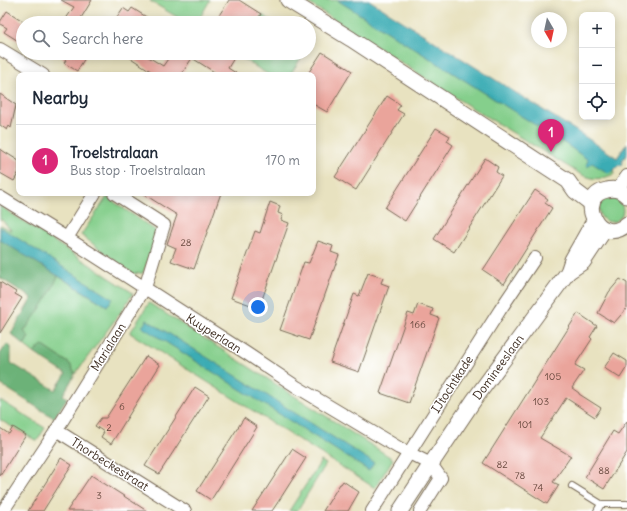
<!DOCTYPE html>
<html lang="en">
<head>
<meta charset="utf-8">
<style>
  :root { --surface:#fff; --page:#f2f2f3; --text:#1f2937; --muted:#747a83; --line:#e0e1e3; --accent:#db2777 }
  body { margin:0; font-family:Delius,sans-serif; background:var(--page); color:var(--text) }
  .controls { position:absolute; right:12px; top:12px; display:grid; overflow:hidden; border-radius:8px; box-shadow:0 2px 10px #0003 }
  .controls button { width:36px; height:36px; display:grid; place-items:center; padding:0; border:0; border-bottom:1px solid var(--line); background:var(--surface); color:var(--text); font:20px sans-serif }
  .compass { position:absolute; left:531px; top:12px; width:36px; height:36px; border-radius:50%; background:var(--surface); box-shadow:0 2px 10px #0003; rotate:171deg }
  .you { position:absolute; left:258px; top:307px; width:14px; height:14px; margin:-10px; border:3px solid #fff; border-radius:50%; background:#1a73e8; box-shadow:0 0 0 6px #1a73e833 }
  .badge { display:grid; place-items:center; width:26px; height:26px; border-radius:50%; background:var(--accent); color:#fff; font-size:13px; font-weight:700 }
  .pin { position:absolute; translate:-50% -33px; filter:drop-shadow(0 1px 2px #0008) }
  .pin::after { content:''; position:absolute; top:21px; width:14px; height:12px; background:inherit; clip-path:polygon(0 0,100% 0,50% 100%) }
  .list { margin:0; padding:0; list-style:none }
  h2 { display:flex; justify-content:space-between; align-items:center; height:52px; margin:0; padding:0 16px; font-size:17px }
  h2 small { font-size:13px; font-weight:400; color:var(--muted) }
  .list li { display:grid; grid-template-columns:26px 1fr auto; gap:12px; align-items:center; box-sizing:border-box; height:72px; padding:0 16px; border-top:1px solid var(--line) }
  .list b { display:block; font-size:15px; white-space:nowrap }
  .list p { margin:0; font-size:13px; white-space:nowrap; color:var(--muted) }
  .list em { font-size:13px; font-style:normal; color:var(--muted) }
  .icon { flex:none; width:22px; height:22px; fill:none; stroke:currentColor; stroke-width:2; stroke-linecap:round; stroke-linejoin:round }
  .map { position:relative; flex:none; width:627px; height:511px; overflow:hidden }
  .search { position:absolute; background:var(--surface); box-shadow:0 2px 10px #0003; left:16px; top:16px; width:300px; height:44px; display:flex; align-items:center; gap:10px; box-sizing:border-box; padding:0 14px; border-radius:22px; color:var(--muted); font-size:15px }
  .panel { position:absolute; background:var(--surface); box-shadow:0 2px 10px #0003; left:16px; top:72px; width:300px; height:124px; border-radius:8px }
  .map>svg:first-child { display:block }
  .green { fill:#85cf8c; stroke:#607c55 }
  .forest { fill:#6cb278; stroke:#546e4b }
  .water { fill:#3aacb4; stroke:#3a6b69 }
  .building { fill:#eaa49b }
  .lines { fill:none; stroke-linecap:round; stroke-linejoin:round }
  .service-casing { stroke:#786a57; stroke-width:8 }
  .minor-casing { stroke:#786a57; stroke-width:14 }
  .tertiary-casing { stroke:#786a57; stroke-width:17 }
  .service { stroke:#fff; stroke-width:6 }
  .minor { stroke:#fff; stroke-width:12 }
  .tertiary { stroke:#fff; stroke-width:15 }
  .labels { text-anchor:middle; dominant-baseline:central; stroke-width:3; stroke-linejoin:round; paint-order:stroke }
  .number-label { font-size:10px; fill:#67483d }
  .street-label { font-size:12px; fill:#3b2a1e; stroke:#fff }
</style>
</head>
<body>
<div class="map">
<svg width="627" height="511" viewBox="0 0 627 511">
  <rect width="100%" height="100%" fill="#fff"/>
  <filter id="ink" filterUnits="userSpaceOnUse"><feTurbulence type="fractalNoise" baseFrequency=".025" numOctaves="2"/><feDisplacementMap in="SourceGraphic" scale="8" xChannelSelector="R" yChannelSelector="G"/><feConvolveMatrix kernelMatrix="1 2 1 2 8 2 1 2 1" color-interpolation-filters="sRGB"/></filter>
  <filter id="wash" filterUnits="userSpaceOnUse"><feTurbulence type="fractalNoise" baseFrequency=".012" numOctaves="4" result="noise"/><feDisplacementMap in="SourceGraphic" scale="16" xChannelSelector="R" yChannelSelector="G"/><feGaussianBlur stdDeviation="0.9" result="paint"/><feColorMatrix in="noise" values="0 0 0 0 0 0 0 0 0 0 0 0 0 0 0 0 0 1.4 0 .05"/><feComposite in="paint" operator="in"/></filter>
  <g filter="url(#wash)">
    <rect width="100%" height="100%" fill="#e8e2c0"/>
    <g class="green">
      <polygon points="151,0 210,0 197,23 187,23 150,1"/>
      <path d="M304 0H348L616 160 614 174C600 180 596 180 582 175L469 106Z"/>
      <polygon points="262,15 275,23 257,23"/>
      <polygon points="238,53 304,53 290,75 269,75 237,55"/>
      <polygon points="107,197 159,233 143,273 133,274 81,235"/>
      <circle cx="611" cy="210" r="12"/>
      <polygon points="0,206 133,293 123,309 75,374 70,364 42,345 34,353 24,345 29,337 24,332 58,276 107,306 0,238 0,225 12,231 2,220 0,220"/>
      <polygon points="149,303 188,328 393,459 375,488 130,333"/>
      <polygon points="0,400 45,428 37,441 0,420"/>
      <polygon points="321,461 326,464 297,511 289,511"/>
    </g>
    <g class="forest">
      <path d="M0 239 58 276C49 298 38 312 24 331L29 337 24 345 11 334 32 298 0 278Z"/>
      <polygon points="7,344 11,347 11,363 55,390 66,374 34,353 42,345 70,364 75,374 63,395 67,398 54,418 0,384 0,354"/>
    </g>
    <g class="water">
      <polygon points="337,0 369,0 578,132 617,158 627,143 627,154 622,161 623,163 621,166 619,165 613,171 608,173 592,163 588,167 586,165 588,160 567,145"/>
      <polygon points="0,227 113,299 107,306 0,240"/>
      <polygon points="147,320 181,341 374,463 369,471 142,327"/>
    </g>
    <g id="blocks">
      <g class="building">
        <polygon points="61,0 92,0 78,23 63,23 74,7"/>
        <polygon points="229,0 239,0 261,14 256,23 214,23"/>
        <polygon points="123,8 129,12 132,8 156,23 123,23 124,21 117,17"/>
        <polygon points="7,11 23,21 23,44 4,32 7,28 0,24 0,22"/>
        <polygon points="322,52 352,71 327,112 313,104 313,75 307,75"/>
        <polygon points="54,53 88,53 77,71 64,63 66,60"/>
        <polygon points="123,53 142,53 163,66 172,53 237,53 228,68 239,75 219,75 192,58 181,75 157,75"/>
        <polygon points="0,94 16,105 11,128 9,126 7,130 0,125"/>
        <polygon points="387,96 401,105 397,110 404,114 356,190 335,177"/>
        <polygon points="436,128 450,136 447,141 453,145 405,221 385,208"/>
        <polygon points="0,149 19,161 19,172 14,181 0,173"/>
        <polygon points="485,158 498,167 496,172 502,176 454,252 434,239"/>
        <polygon points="535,190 548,199 545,203 552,208 504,284 483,270"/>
        <polygon points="142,193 221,193 194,269 171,261 176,248 167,244 177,215"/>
        <polygon points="270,202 280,206 278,213 283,215 281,220 289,223 259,308 231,298 255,231 260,233"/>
        <polygon points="318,241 333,246 331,252 339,255 309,340 280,330 304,262 309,263"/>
        <polygon points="368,273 383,278 381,283 389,286 359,372 330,362 354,294 359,296"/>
        <polygon points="620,279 627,283 627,308 614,323 598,313 609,292"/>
        <polygon points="0,282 16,292 15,294 22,298 0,333"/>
        <polygon points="418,304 433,309 431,315 439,318 409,403 380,393 408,313 414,315"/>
        <polygon points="578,313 597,326 590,337 592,339 575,365 584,370 572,388 579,393 579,394 601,408 595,417 566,398 540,438 571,456 553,482 559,485 547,504 483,463"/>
        <polygon points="614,353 627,361 627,367 620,378 604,368"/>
        <polygon points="146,356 160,365 111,444 101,437 104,432 95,426 101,418 106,418"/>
        <polygon points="195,387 209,396 159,474 145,466"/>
        <polygon points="244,418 257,427 211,500 197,491"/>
        <polygon points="627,421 627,452 604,489 585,477 613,431 618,434"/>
        <polygon points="13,427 26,435 0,476 0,428 9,434"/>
        <polygon points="292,449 306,458 280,499 272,511 252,511"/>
        <polygon points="61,458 72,465 43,511 28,511"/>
        <polygon points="91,475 147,511 67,511"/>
        <polygon points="343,481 359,492 348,511 323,511 340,484 341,484"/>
      </g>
    </g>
  </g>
  <g filter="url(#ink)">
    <use href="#blocks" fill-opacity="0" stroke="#786a57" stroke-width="1"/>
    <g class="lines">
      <defs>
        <g id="service">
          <polyline points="572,486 601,504"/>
          <polyline points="597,511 601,504 627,504"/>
        </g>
        <g id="minor">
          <polyline points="0,49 43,75"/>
          <polyline points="617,190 627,176"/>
          <polyline points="0,197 67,238 246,353 297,387 399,448 431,464 441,478 420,511"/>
          <polyline points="67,238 95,193"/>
          <polyline points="56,430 185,511"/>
          <polyline points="3,511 54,434 145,288 164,225 114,193"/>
          <polyline points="372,511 500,310 535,258"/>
        </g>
        <g id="tertiary">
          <polyline points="288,0 351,39 568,181 575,191 592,204"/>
          <path d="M627 196C622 191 615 188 607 190 574 196 599 249 627 224"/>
          <polyline points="568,272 583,262 605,229"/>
          <polyline points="400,511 431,464 474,400 568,272 572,260 594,221"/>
        </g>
      </defs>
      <use href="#service" class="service-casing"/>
      <use href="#minor" class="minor-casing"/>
      <use href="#tertiary" class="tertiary-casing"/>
      <use href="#service" class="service"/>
      <use href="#minor" class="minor"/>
      <use href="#tertiary" class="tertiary"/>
    </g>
  </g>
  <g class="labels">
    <g class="number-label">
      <text x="186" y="242">28</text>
      <text x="418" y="324">166</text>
      <text x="553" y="376">105</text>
      <text x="541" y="401">103</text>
      <text x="122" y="406">6</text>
      <text x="525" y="424">101</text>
      <text x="109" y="427">2</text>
      <text x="502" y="464">82</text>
      <text x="604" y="470">88</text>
      <text x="520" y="475">78</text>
      <text x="538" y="487">74</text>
      <text x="99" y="495">3</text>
    </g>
    <g class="street-label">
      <text transform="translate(214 333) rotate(32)">Kuyperlaan</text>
      <text transform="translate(108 347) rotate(-58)">Marialaan</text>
      <text transform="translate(498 367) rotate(-54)">Domineeslaan</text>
      <text transform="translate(452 384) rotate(-57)">IJtochtkade</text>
      <text transform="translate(110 464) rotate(32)">Thorbeckestraat</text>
    </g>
  </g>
</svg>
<div class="controls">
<button>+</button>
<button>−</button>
<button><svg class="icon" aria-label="locate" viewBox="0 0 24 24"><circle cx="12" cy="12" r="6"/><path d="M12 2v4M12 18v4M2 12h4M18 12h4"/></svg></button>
</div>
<svg class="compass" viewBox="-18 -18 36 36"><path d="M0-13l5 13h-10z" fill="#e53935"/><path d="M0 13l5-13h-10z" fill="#747a83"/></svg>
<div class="you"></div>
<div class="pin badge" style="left:551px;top:152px">1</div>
<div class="search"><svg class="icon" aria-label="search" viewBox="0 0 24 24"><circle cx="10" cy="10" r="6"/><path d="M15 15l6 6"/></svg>Search here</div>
<section class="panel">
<h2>Nearby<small></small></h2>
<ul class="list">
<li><span class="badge">1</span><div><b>Troelstralaan</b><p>Bus stop · Troelstralaan</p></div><em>170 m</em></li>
</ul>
</section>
</div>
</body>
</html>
